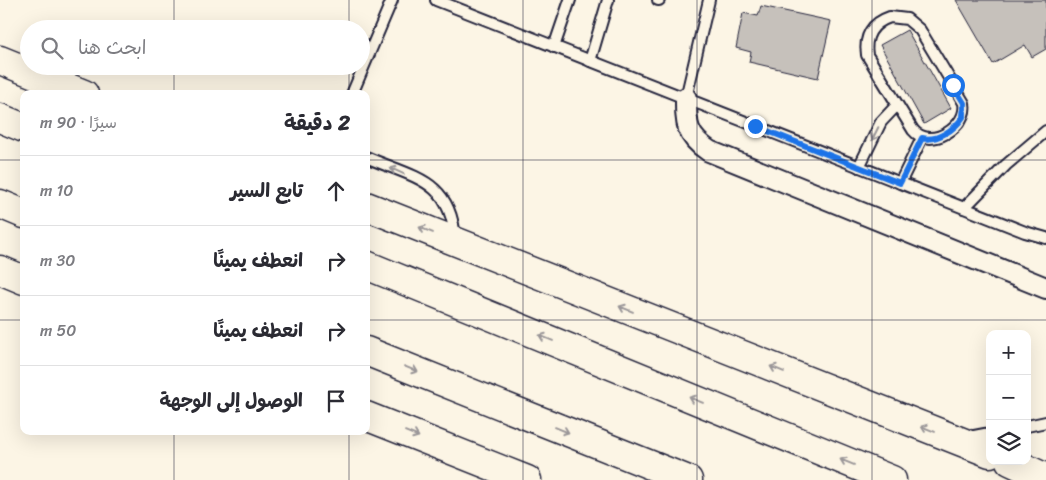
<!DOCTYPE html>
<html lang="ar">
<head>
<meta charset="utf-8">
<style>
  :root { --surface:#fff; --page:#f2f2f3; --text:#2b2b33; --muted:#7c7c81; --line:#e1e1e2 }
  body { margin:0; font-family:Sriracha,"Playpen Sans Arabic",sans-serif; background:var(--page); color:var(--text); direction:rtl }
  .controls { position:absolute; right:15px; bottom:15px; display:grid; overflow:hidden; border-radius:10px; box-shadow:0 5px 20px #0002 }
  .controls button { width:45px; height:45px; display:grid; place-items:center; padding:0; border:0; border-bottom:1px solid var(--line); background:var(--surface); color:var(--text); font:25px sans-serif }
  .stop { position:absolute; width:15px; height:15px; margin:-11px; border:4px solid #1a73e8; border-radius:50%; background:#fff }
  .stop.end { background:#1a73e8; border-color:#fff; box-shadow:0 1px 5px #0008 }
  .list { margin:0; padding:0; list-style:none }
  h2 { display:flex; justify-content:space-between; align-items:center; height:65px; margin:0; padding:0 20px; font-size:21px }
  h2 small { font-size:16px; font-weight:400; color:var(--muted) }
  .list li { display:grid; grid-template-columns:32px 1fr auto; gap:15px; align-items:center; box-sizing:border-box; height:70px; padding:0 20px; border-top:1px solid var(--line) }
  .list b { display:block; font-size:19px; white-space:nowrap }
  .list em { font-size:16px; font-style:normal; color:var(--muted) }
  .icon { flex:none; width:28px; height:28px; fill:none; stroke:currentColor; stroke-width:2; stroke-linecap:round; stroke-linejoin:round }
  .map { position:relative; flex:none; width:1046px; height:480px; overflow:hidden; direction:ltr }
  .search { position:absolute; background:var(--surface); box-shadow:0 5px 20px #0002; left:20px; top:20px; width:350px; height:55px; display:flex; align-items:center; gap:12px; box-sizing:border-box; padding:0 18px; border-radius:28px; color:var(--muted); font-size:19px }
  .panel { position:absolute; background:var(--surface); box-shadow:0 5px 20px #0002; left:20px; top:90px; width:350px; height:345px; border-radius:10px; direction:rtl }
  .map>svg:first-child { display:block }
  .building { fill:#c6c1bb; stroke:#22223b }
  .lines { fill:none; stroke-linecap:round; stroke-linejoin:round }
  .lane-casing { stroke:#22223b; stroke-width:14 }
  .street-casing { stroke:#22223b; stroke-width:24 }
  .secondary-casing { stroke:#22223b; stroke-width:31 }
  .primary-casing { stroke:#22223b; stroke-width:31 }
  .lane { stroke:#fcf5e5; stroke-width:10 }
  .street { stroke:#fcf5e5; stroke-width:20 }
  .secondary { stroke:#fcf5e5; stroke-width:28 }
  .primary { stroke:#fcf5e5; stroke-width:28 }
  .oneway { stroke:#9a9698 }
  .route { stroke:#1a73e8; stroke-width:6 }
  .grid { fill:none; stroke:#22223b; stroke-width:1; stroke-opacity:0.55 }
</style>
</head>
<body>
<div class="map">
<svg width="1046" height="480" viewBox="0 0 1046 480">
  <rect width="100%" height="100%" fill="#fcf5e5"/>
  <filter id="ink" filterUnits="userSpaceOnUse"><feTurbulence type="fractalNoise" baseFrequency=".02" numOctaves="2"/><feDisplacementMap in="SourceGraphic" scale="10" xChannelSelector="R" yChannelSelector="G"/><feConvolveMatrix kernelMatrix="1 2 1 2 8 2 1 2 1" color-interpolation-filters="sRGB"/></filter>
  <g filter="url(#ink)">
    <g class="building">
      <polygon points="956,0 1046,0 1046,49 1032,57 1025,45 993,64"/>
      <polygon points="761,6 831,21 818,78 749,62 751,52 736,48 743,13 758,16"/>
      <polygon points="907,30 951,108 924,124 880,45"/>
    </g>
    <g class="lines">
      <defs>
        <g id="lane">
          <polyline points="436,0 1025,232 1046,238"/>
          <polyline points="658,0 659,0"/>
          <path d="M890 17 907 19 920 30 964 103C969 126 930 151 913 130L867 55C864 36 872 23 890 17Z"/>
          <polyline points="554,47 570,0"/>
          <polyline points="590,61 608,0"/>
          <polyline points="352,94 392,0"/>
          <polyline points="686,98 709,0"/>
          <path d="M366 157C414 178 450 179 455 238"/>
          <polyline points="859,167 881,122 897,105"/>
          <polyline points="900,183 922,138"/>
          <polyline points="964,208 1006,165 1046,131"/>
          <polyline points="1027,426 1046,422"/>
          <polyline points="969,437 990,433"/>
        </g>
        <path id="street" d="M686 98C686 124 686 136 709 151L1046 288"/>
        <g id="secondary">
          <polyline points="0,60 84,94"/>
          <polyline points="366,206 990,453"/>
          <polyline points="0,270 24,280"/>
          <polyline points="366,416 527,480"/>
          <polyline points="1010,461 1046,478"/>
        </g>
        <g id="primary">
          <polyline points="0,118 24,128"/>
          <polyline points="0,204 24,214"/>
          <polyline points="366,265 892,480"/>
          <polyline points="366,351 688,480"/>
        </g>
      </defs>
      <use href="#lane" class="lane-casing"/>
      <use href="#street" class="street-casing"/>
      <use href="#secondary" class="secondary-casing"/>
      <use href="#primary" class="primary-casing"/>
      <use href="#lane" class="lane"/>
      <use href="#street" class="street"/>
      <use href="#secondary" class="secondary"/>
      <use href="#primary" class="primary"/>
    </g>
    <defs><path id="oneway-shaft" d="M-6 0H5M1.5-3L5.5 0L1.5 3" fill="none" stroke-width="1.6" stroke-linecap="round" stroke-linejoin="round" transform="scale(1.25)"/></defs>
    <g class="oneway">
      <use href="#oneway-shaft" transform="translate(875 134) rotate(116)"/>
      <use href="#oneway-shaft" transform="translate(397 171) rotate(-156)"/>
      <use href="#oneway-shaft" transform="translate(426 230) rotate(-158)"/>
      <use href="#oneway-shaft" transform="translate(626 309) rotate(-158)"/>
      <use href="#oneway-shaft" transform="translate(546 338) rotate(-158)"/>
      <use href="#oneway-shaft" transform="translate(411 369) rotate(22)"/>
      <use href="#oneway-shaft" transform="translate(777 369) rotate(-158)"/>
      <use href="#oneway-shaft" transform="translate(696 400) rotate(-158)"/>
      <use href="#oneway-shaft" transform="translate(928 429) rotate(-158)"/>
      <use href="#oneway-shaft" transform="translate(562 430) rotate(22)"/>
      <use href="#oneway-shaft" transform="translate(412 434) rotate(22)"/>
      <use href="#oneway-shaft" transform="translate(847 462) rotate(-158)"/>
    </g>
  </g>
  <g class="lines" filter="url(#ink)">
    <path class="route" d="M755 126 900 183 922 138C937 142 955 129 963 117L964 103 953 85"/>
  </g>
  <path class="grid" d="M174 0V29M349 0V29M523 0V480M697 0V480M872 0V480M174 66V94M349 66V94M0 160H24M366 160H1046M0 320H24M366 320H1046M174 431V480M349 431V480"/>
</svg>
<div class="controls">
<button>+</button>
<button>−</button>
<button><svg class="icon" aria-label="layers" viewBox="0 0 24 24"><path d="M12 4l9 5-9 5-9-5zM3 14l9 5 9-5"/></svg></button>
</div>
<div class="stop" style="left:953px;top:85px"></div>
<div class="stop end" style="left:755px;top:126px"></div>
<div class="search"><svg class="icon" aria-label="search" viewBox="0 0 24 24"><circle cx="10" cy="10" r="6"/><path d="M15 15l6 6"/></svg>ابحث هنا</div>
<section class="panel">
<h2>2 دقيقة<small>سيرًا · 90 m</small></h2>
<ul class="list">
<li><svg class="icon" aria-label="ahead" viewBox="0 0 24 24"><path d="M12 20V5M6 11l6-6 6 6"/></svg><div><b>تابع السير</b></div><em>10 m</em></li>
<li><svg class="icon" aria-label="right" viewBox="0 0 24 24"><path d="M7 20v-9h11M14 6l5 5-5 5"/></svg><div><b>انعطف يمينًا</b></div><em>30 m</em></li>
<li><svg class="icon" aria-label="right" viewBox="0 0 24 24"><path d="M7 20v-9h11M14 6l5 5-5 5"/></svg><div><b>انعطف يمينًا</b></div><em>50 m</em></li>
<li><svg class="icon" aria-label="arrive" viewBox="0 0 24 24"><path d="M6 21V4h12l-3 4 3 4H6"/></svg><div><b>الوصول إلى الوجهة</b></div></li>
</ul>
</section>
</div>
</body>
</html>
